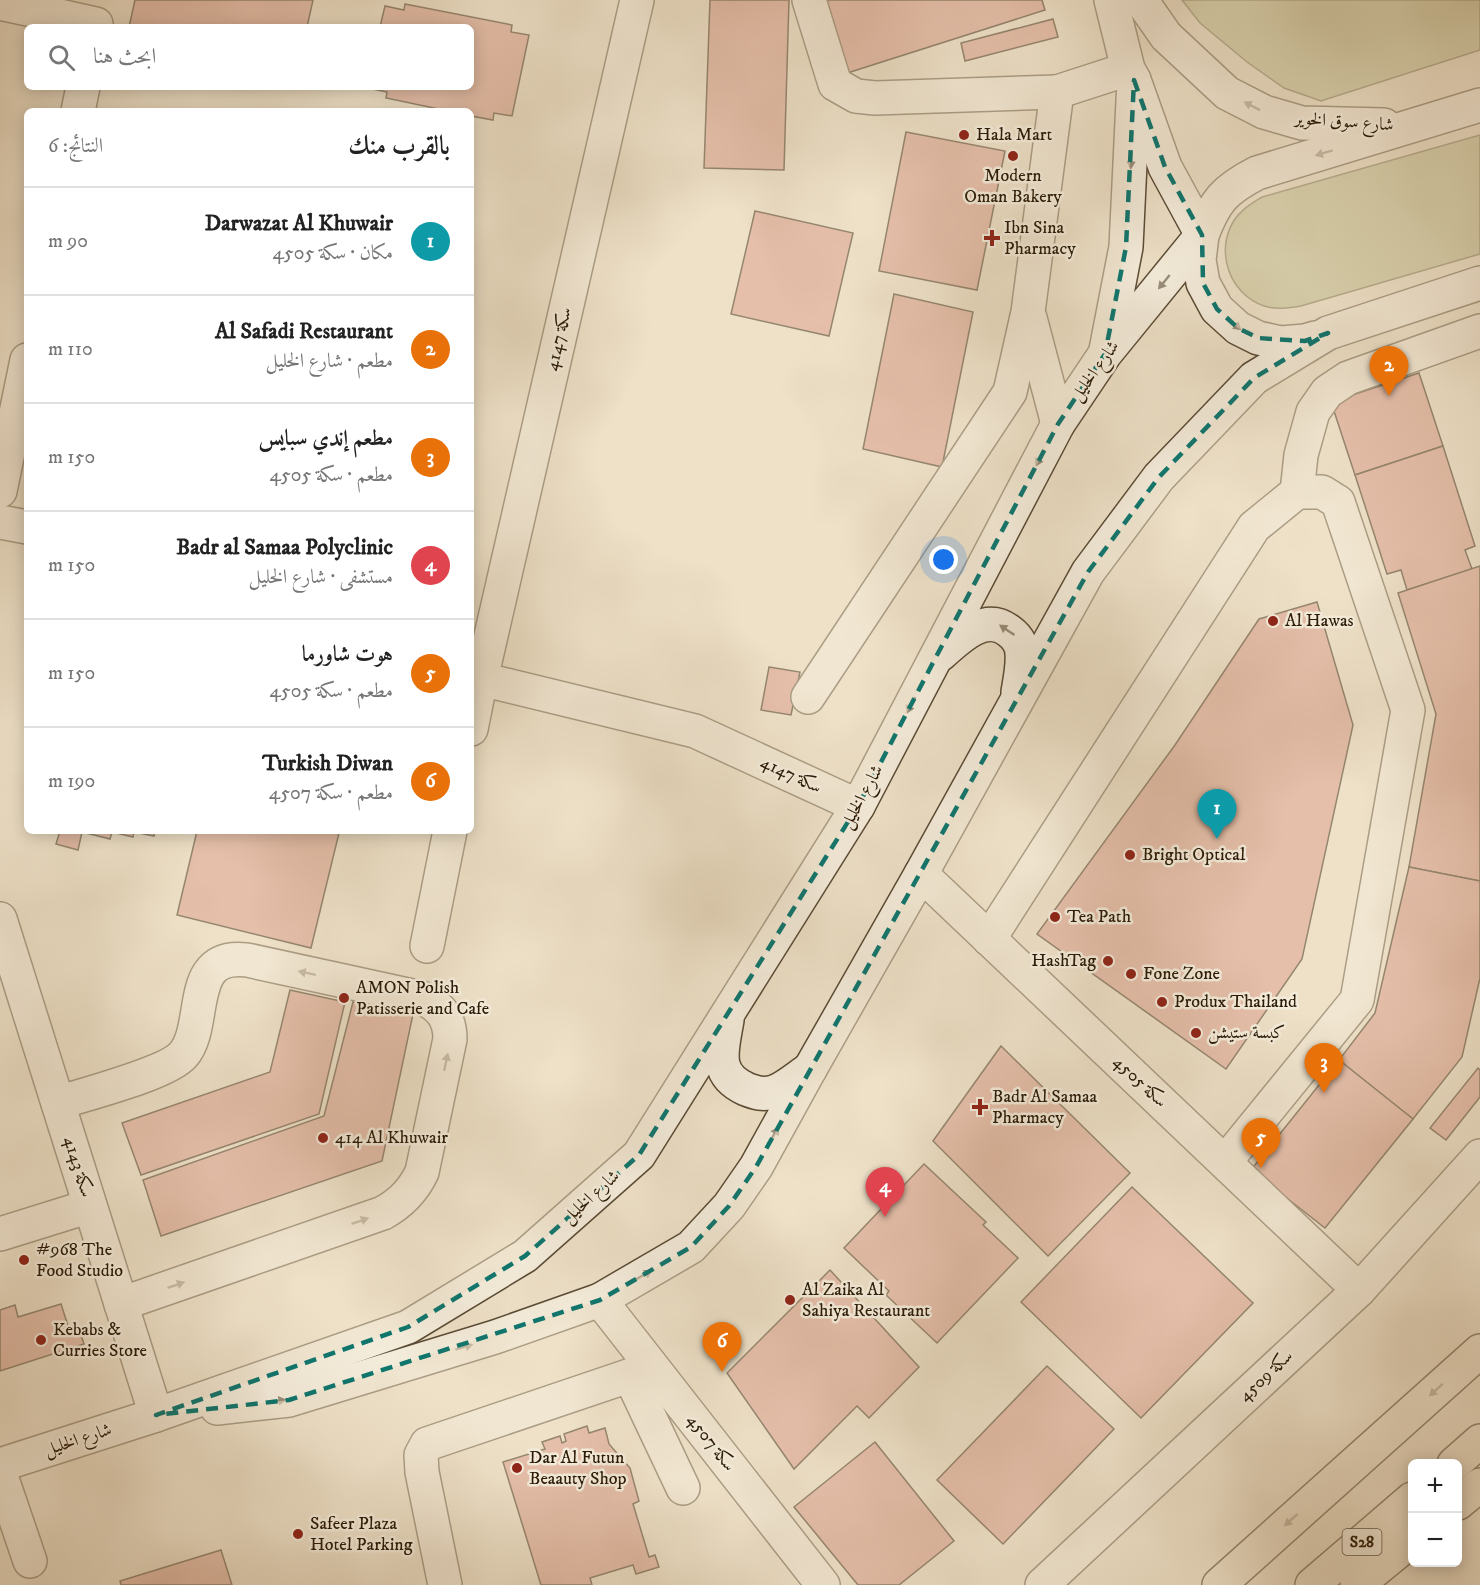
<!DOCTYPE html>
<html lang="ar">
<head>
<meta charset="utf-8">
<style>
  :root { --surface:#fff; --page:#f2f2f2; --text:#222; --muted:#767676; --line:#e0e0e0; --accent:#7c3aed }
  body { margin:0; font-family:"IM FELL DW Pica",Amiri,serif; background:var(--page); color:var(--text); direction:rtl }
  .controls { position:absolute; right:18px; bottom:18px; display:grid; overflow:hidden; border-radius:9px; box-shadow:0 3px 15px #0003 }
  .controls button { width:54px; height:54px; display:grid; place-items:center; padding:0; border:0; border-bottom:2px solid var(--line); background:var(--surface); color:var(--text); font:30px sans-serif }
  .you { position:absolute; left:944px; top:560px; width:21px; height:21px; margin:-15px; border:4px solid #fff; border-radius:50%; background:#1a73e8; box-shadow:0 0 0 9px #1a73e833 }
  .badge { display:grid; place-items:center; width:39px; height:39px; border-radius:50%; background:var(--accent); color:#fff; font-size:20px; font-weight:700 }
  .pin { position:absolute; translate:-50% -50px; filter:drop-shadow(0 2px 3px #0008) }
  .pin::after { content:''; position:absolute; top:32px; width:21px; height:18px; background:inherit; clip-path:polygon(0 0,100% 0,50% 100%) }
  .list { margin:0; padding:0; list-style:none }
  h2 { display:flex; justify-content:space-between; align-items:center; height:78px; margin:0; padding:0 24px; font-size:26px }
  h2 small { font-size:20px; font-weight:400; color:var(--muted) }
  .list li { display:grid; grid-template-columns:39px 1fr auto; gap:18px; align-items:center; box-sizing:border-box; height:108px; padding:0 24px; border-top:2px solid var(--line) }
  .list b { display:block; font-size:22px; white-space:nowrap }
  .list p { margin:0; font-size:20px; white-space:nowrap; color:var(--muted) }
  .list em { font-size:20px; font-style:normal; color:var(--muted) }
  .icon { flex:none; width:33px; height:33px; fill:none; stroke:currentColor; stroke-width:2; stroke-linecap:round; stroke-linejoin:round }
  .map { position:relative; flex:none; width:1480px; height:1585px; overflow:hidden; direction:ltr }
  .search { position:absolute; background:var(--surface); box-shadow:0 3px 15px #0003; left:24px; top:24px; width:450px; height:66px; display:flex; align-items:center; gap:15px; box-sizing:border-box; padding:0 21px; border-radius:9px; color:var(--muted); font-size:22px }
  .panel { position:absolute; background:var(--surface); box-shadow:0 3px 15px #0003; left:24px; top:108px; width:450px; height:726px; border-radius:9px; direction:rtl }
  .map>svg:first-child { display:block }
  .green { fill:#c0c191; stroke:#746d4a; stroke-width:1.5 }
  .building { fill:#da9485; stroke:#291904; stroke-width:1.5 }
  .lines { fill:none; stroke-linecap:round; stroke-linejoin:round }
  .minor-casing { stroke:#5a4b35; stroke-width:36 }
  .major-casing { stroke:#291904; stroke-width:36 }
  .minor { stroke:#f4ecdb; stroke-width:33 }
  .major { stroke:#eee1c8; stroke-width:33 }
  .oneway { fill:#998d7a }
  .oneway2 { fill:#958770 }
  .marked { fill:none; stroke:#0f766e; stroke-width:4.5; stroke-dasharray:12 8; stroke-linejoin:round }
  .poi-dot { fill:#8f2418; stroke:#f4ecdb; stroke-width:2 }
  .labels { text-anchor:middle; dominant-baseline:central; stroke-width:5; stroke-linejoin:round; paint-order:stroke }
  .shield { fill:#f4ecdb; stroke:#665844; stroke-width:1.5 }
  .shield-label { font-size:16px; font-weight:bold; fill:#291904 }
  .street-label { font-size:18px; fill:#291904; stroke:#f4ecdb }
  .poi-label { font-size:18px; fill:#291904; stroke:#f4ecdb; text-anchor:start }
</style>
</head>
<body>
<div class="map">
<svg width="1480" height="1585" viewBox="0 0 1480 1585">
  <rect width="100%" height="100%" fill="#eee1c8"/>
  <filter id="stains"><feTurbulence type="fractalNoise" baseFrequency=".00333" numOctaves="4"/><feColorMatrix values="0 0 0 0 .2 0 0 0 0 .09 0 0 0 0 .02 0 0 0 .5 -.17"/></filter>
  <radialGradient id="worn" r=".72"><stop offset=".6" stop-color="#630" stop-opacity="0"/><stop offset="1" stop-color="#630" stop-opacity=".3"/></radialGradient>
  <g class="green">
    <polygon points="1182,0 1480,0 1480,50 1321,101 1284,88 1247,62 1200,23"/>
    <path d="M1480 135V254L1301 306C1289 308 1276 310 1264 306 1230 294 1215 253 1233 222 1240 210 1251 204 1262 197Z"/>
  </g>
  <g class="building">
    <polygon points="135,0 313,0 307,27 129,27"/>
    <polygon points="710,0 789,0 784,170 704,168"/>
    <polygon points="817,0 1042,0 1045,10 841,75"/>
    <polygon points="405,4 512,25 511,32 529,35 512,116 494,113 493,120 471,116 471,111 448,111 386,98 387,92 368,88 471,87 471,27 380,27 385,6 404,10"/>
    <polygon points="1053,19 1058,37 965,61 961,43"/>
    <polygon points="906,132 1005,151 977,290 879,271"/>
    <polygon points="755,211 853,233 829,336 731,314"/>
    <polygon points="894,294 973,312 942,467 863,449"/>
    <polygon points="1419,373 1443,446 1355,475 1331,402"/>
    <polygon points="1443,446 1475,546 1465,550 1472,569 1407,590 1401,570 1387,574 1355,475"/>
    <polygon points="1480,566 1480,881 1409,867 1436,714 1398,593"/>
    <polygon points="1317,602 1353,725 1302,959 1226,1069 1037,934 1175,745 1259,619"/>
    <polygon points="769,667 800,672 791,715 761,710"/>
    <polygon points="60,831 155,831 154,836 134,832 133,837 112,832 110,839 82,832 78,850 56,844"/>
    <polygon points="197,831 331,831 339,833 311,948 177,915"/>
    <polygon points="1409,867 1480,881 1480,978 1462,1057 1413,1119 1339,1060 1375,1013"/>
    <polygon points="290,990 345,1002 319,1114 141,1175 122,1123 270,1072"/>
    <polygon points="353,1002 413,1014 382,1161 161,1236 143,1180 324,1116"/>
    <polygon points="1001,1046 1130,1173 1048,1256 933,1141"/>
    <polygon points="1339,1060 1413,1119 1325,1228 1251,1170"/>
    <polygon points="1478,1068 1480,1070 1480,1097 1446,1140 1430,1128"/>
    <polygon points="924,1164 986,1222 983,1225 1018,1258 937,1343 886,1295 889,1291 844,1248"/>
    <polygon points="1132,1187 1253,1303 1141,1418 1021,1302"/>
    <polygon points="830,1270 919,1367 869,1418 857,1406 794,1469 727,1373"/>
    <polygon points="61,1304 71,1335 80,1332 84,1344 0,1371 0,1310 15,1305 18,1317"/>
    <polygon points="1047,1366 1114,1429 1003,1544 937,1480"/>
    <polygon points="587,1426 589,1433 605,1428 609,1444 630,1468 639,1501 633,1504 649,1557 655,1555 659,1567 636,1574 633,1565 590,1578 592,1585 541,1585 503,1462 545,1449 542,1442 560,1436 562,1443 566,1441 564,1434"/>
    <polygon points="875,1442 954,1541 899,1585 858,1585 794,1507"/>
    <polygon points="221,1550 232,1585 121,1585 120,1581"/>
  </g>
  <g class="lines">
    <defs>
      <g id="minor">
        <polyline points="637,0 481,679 695,731 858,806"/>
        <polyline points="809,0 835,84 856,96 875,98 1057,92"/>
        <polyline points="1141,0 1166,36 1227,93 1264,112 1302,123 1384,125"/>
        <polyline points="0,3 96,24"/>
        <polyline points="1134,80 1165,167 1202,235 1199,260 1203,283 1217,309 1238,328 1258,338 1281,343 1305,341 1315,338"/>
        <polyline points="78,111 83,87"/>
        <polyline points="1030,318 1058,424"/>
        <polyline points="1106,350 1126,247 1134,80 1128,69 1111,0"/>
        <polyline points="0,491 27,360"/>
        <polyline points="1297,492 1301,455 1313,412 1327,392 1348,378 1480,331"/>
        <polyline points="0,522 27,527"/>
        <path d="M941 654C959 638 985 612 1009 631 1017 637 1022 644 1022 654 1023 666 1020 680 1018 692"/>
        <polyline points="808,697 1010,392 1028,312 1057,92 1128,69"/>
        <polyline points="471,729 481,679"/>
        <polyline points="921,874 1359,1290"/>
        <polyline points="0,919 156,1415"/>
        <polyline points="989,939 1254,527 1297,492 1322,492 1338,502 1408,710 1357,1000 1225,1162"/>
        <polyline points="427,946 450,831"/>
        <path d="M727 1020C722 1050 713 1074 746 1089 756 1093 763 1095 774 1092 786 1088 799 1076 810 1069"/>
        <path d="M58 1103C85 1094 166 1074 183 1055 209 1026 184 952 247 960L422 998C441 1006 450 1019 450 1039L422 1172C413 1191 401 1203 383 1213L121 1304"/>
        <polyline points="0,1234 90,1206"/>
        <polyline points="600,1300 823,1585"/>
        <polyline points="630,1376 683,1488"/>
        <polyline points="217,1408 289,1400 495,1337 600,1300 691,1247 729,1206 756,1167 810,1069 921,874 1088,572 1159,477 1254,378 1328,333 1480,283"/>
        <path d="M0 1465 156 1415 408 1327 525 1256 639 1155 858 806 1058 424 1105 354 1202 235C1215 201 1224 190 1257 173L1480 105"/>
        <polyline points="0,1473 30,1561"/>
        <polyline points="445,1585 422,1472 421,1455 427,1444 652,1368"/>
        <polyline points="1042,1585 1359,1290 1480,1156"/>
      </g>
      <g id="major">
        <polyline points="1454,1464 1480,1441"/>
        <polyline points="1458,1503 1480,1485"/>
        <polyline points="1219,1585 1480,1351"/>
        <polyline points="1312,1585 1412,1499"/>
        <polyline points="1357,1585 1412,1540"/>
      </g>
    </defs>
    <use href="#minor" class="minor-casing"/>
    <use href="#major" class="major-casing"/>
    <use href="#minor" class="minor"/>
    <use href="#major" class="major"/>
  </g>
  <defs><path id="oneway-solid" d="M-6-.8H1V-3.2L6.5 0L1 3.2V.8H-6Z" transform="scale(1.5)"/></defs>
  <g class="oneway">
    <use href="#oneway-solid" transform="translate(1252 106) rotate(-153)"/>
    <use href="#oneway-solid" transform="translate(1324 153) rotate(163)"/>
    <use href="#oneway-solid" transform="translate(1131 160) rotate(92)"/>
    <use href="#oneway-solid" transform="translate(1164 282) rotate(129)"/>
    <use href="#oneway-solid" transform="translate(1234 324) rotate(39)"/>
    <use href="#oneway-solid" transform="translate(1040 458) rotate(117)"/>
    <use href="#oneway-solid" transform="translate(1007 630) rotate(-146)"/>
    <use href="#oneway-solid" transform="translate(911 705) rotate(117)"/>
    <use href="#oneway-solid" transform="translate(307 973) rotate(-168)"/>
    <use href="#oneway-solid" transform="translate(446 1062) rotate(-78)"/>
    <use href="#oneway-solid" transform="translate(774 1135) rotate(-61)"/>
    <use href="#oneway-solid" transform="translate(360 1221) rotate(-19)"/>
    <use href="#oneway-solid" transform="translate(644 1275) rotate(-30)"/>
    <use href="#oneway-solid" transform="translate(176 1285) rotate(-19)"/>
    <use href="#oneway-solid" transform="translate(464 1347) rotate(-17)"/>
    <use href="#oneway-solid" transform="translate(277 1401) rotate(-7)"/>
  </g>
  <g class="oneway2">
    <use href="#oneway-solid" transform="translate(1436 1390) rotate(138)"/>
    <use href="#oneway-solid" transform="translate(1291 1520) rotate(138)"/>
  </g>
  <path d="M0 0H1480V1585H0ZM1134 80 1165 167 1202 235 1203 283 1217 309 1238 328 1258 338 1305 341 1328 333 1254 378 1159 477 1088 572 756 1167 729 1206 691 1247 600 1300 289 1400 156 1415 408 1327 525 1256 639 1155 858 806 1058 424 1105 354 1126 247Z" fill="#eee1c8" fill-opacity=".55" fill-rule="evenodd"/>
  <path class="marked" d="M1134 80 1165 167 1202 235 1203 283 1217 309 1238 328 1258 338 1305 341 1328 333 1254 378 1159 477 1088 572 756 1167 729 1206 691 1247 600 1300 289 1400 156 1415 408 1327 525 1256 639 1155 858 806 1058 424 1105 354 1126 247Z"/>
  <g class="poi-dot">
    <circle cx="964" cy="135" r="6"/>
    <circle cx="1013" cy="156" r="6"/>
    <path d="M989 229h6v6h6v6h-6v6h-6v-6h-6v-6h6z"/>
    <circle cx="1273" cy="621" r="6"/>
    <circle cx="1130" cy="855" r="6"/>
    <circle cx="1055" cy="917" r="6"/>
    <circle cx="1108" cy="961" r="6"/>
    <circle cx="1131" cy="974" r="6"/>
    <circle cx="344" cy="998" r="6"/>
    <circle cx="1162" cy="1002" r="6"/>
    <circle cx="1196" cy="1033" r="6"/>
    <path d="M977 1098h6v6h6v6h-6v6h-6v-6h-6v-6h6z"/>
    <circle cx="323" cy="1138" r="6"/>
    <circle cx="24" cy="1260" r="6"/>
    <circle cx="790" cy="1300" r="6"/>
    <circle cx="41" cy="1340" r="6"/>
    <circle cx="517" cy="1468" r="6"/>
    <circle cx="298" cy="1534" r="6"/>
  </g>
  <g class="labels">
    <rect class="shield" x="1342.5" y="1529" width="39" height="26" rx="4.5"/>
    <g class="shield-label">
      <text x="1362" y="1542">S28</text>
    </g>
    <g class="street-label">
      <text transform="translate(1344 122) rotate(4)">شارع سوق الخوير</text>
      <text transform="translate(559 339) rotate(-77)">سكة 4147</text>
      <text transform="translate(1095 371) rotate(-54)">شارع الخليل</text>
      <text transform="translate(791 775) rotate(25)">سكة 4147</text>
      <text transform="translate(862 797) rotate(-61)">شارع الخليل</text>
      <text transform="translate(1140 1082) rotate(43)">سكة 4505</text>
      <text transform="translate(78 1167) rotate(73)">سكة 4143</text>
      <text transform="translate(591 1197) rotate(-42)">شارع الخليل</text>
      <text transform="translate(1266 1376) rotate(-43)">سكة 4509</text>
      <text transform="translate(78 1440) rotate(-18)">شارع الخليل</text>
      <text transform="translate(711 1443) rotate(52)">سكة 4507</text>
    </g>
    <g class="poi-label">
      <text x="976" y="135">Hala Mart</text>
      <text x="1013" y="176" text-anchor="middle">Modern<tspan x="1013" dy="21">Oman Bakery</tspan></text>
      <text x="1004" y="228">Ibn Sina<tspan x="1004" dy="21">Pharmacy</tspan></text>
      <text x="1285" y="621">Al Hawas</text>
      <text x="1142" y="855">Bright Optical</text>
      <text x="1067" y="917">Tea Path</text>
      <text x="1096" y="961" text-anchor="end">HashTag</text>
      <text x="1143" y="974">Fone Zone</text>
      <text x="356" y="988">AMON Polish<tspan x="356" dy="21">Patisserie and Cafe</tspan></text>
      <text x="1174" y="1002">Produx Thailand</text>
      <text x="1208" y="1033">كبسة ستيشن</text>
      <text x="992" y="1097">Badr Al Samaa<tspan x="992" dy="21">Pharmacy</tspan></text>
      <text x="335" y="1138">414 Al Khuwair</text>
      <text x="36" y="1250">#968 The<tspan x="36" dy="21">Food Studio</tspan></text>
      <text x="802" y="1290">Al Zaika Al<tspan x="802" dy="21">Sahiya Restaurant</tspan></text>
      <text x="53" y="1330">Kebabs &amp;<tspan x="53" dy="21">Curries Store</tspan></text>
      <text x="529" y="1458">Dar Al Futun<tspan x="529" dy="21">Beaauty Shop</tspan></text>
      <text x="310" y="1524">Safeer Plaza<tspan x="310" dy="21">Hotel Parking</tspan></text>
    </g>
  </g>
  <rect width="100%" height="100%" filter="url(#stains)"/>
  <rect width="100%" height="100%" fill="url(#worn)"/>
</svg>
<div class="controls">
<button>+</button>
<button>−</button>
</div>
<div class="you"></div>
<div class="pin badge" style="left:1217px;top:839px;background:#0f9aa8">1</div>
<div class="pin badge" style="left:1389px;top:396px;background:#e8710a">2</div>
<div class="pin badge" style="left:1324px;top:1093px;background:#e8710a">3</div>
<div class="pin badge" style="left:885px;top:1217px;background:#e0444e">4</div>
<div class="pin badge" style="left:1261px;top:1168px;background:#e8710a">5</div>
<div class="pin badge" style="left:722px;top:1372px;background:#e8710a">6</div>
<div class="search"><svg class="icon" aria-label="search" viewBox="0 0 24 24"><circle cx="10" cy="10" r="6"/><path d="M15 15l6 6"/></svg>ابحث هنا</div>
<section class="panel">
<h2>بالقرب منك<small>النتائج: 6</small></h2>
<ul class="list">
<li><span class="badge" style="background:#0f9aa8">1</span><div><b>Darwazat Al Khuwair</b><p>مكان · سكة 4505</p></div><em>90 m</em></li>
<li><span class="badge" style="background:#e8710a">2</span><div><b>Al Safadi Restaurant</b><p>مطعم · شارع الخليل</p></div><em>110 m</em></li>
<li><span class="badge" style="background:#e8710a">3</span><div><b>مطعم إندي سبايس</b><p>مطعم · سكة 4505</p></div><em>150 m</em></li>
<li><span class="badge" style="background:#e0444e">4</span><div><b>Badr al Samaa Polyclinic</b><p>مستشفى · شارع الخليل</p></div><em>150 m</em></li>
<li><span class="badge" style="background:#e8710a">5</span><div><b>هوت شاورما</b><p>مطعم · سكة 4505</p></div><em>150 m</em></li>
<li><span class="badge" style="background:#e8710a">6</span><div><b>Turkish Diwan</b><p>مطعم · سكة 4507</p></div><em>190 m</em></li>
</ul>
</section>
</div>
</body>
</html>
